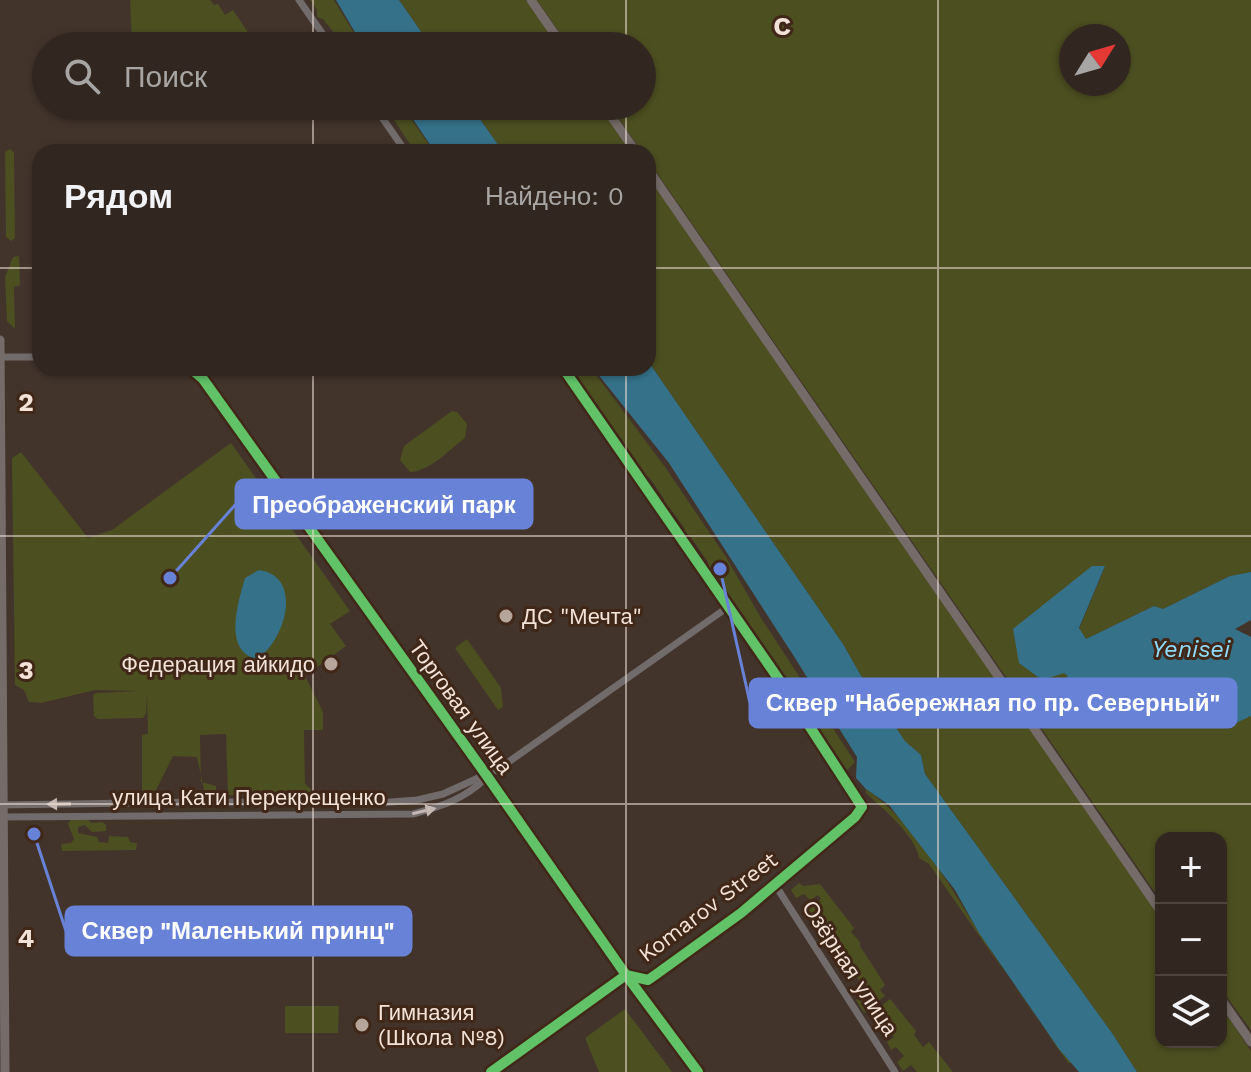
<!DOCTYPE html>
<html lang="ru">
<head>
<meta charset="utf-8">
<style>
  :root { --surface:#322720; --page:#3d332d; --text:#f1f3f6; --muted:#a8a5a5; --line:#4d443e }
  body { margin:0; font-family:"Work Sans",sans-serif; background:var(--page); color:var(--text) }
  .controls { position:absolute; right:24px; bottom:24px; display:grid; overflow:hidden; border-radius:16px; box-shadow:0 2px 6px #0004 }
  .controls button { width:72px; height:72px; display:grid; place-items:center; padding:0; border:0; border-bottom:2px solid var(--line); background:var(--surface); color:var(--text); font:40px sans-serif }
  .compass { position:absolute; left:1059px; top:24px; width:72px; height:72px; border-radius:50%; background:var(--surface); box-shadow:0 2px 6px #0004; rotate:53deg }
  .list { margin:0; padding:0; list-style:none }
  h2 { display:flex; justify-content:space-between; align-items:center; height:104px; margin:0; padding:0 32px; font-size:34px }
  h2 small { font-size:26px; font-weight:400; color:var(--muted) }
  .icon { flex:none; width:44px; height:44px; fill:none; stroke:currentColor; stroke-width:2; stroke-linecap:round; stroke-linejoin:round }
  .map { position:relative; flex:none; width:1251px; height:1072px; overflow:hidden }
  .search { position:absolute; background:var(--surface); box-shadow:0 2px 6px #0004; left:32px; top:32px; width:624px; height:88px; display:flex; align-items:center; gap:20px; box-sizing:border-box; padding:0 28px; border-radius:44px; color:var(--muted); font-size:30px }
  .panel { position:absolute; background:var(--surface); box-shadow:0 2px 6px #0004; left:32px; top:144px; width:624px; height:232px; border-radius:24px }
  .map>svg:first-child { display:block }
  .green { fill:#4c4f20; fill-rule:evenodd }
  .water { fill:#35728a }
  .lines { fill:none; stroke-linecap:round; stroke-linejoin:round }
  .minor { stroke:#726b6b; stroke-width:7 }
  .major { stroke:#756b68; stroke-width:9 }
  .cycleway-casing { stroke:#402718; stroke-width:15 }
  .cycleway { stroke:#61c268; stroke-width:10 }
  .oneway { fill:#c6b8b2 }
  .grid { fill:none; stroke:#f3e2d8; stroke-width:2; stroke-opacity:0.55 }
  .poi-dot { fill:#b5a59b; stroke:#402718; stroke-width:3 }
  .labels { text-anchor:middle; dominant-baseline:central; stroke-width:6; stroke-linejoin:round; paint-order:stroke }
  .poi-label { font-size:22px; fill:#f3e2d8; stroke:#402718; text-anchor:start }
  .street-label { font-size:22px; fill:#f3e2d8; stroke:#402718 }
  .water-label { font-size:24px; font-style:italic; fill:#8fdbfc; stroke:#402718 }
  .grid-label { font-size:26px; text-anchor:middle; font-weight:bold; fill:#f3e2d8; stroke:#402718; stroke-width:6; stroke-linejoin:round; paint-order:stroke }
  .leader { fill:none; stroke:#6882d8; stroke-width:3 }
  .callout-dot { fill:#6882d8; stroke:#402718; stroke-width:3 }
  .callout { fill:#6882d8; stroke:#6882d8; stroke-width:3 }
  .callout-label { font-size:24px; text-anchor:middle; font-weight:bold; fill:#fff }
</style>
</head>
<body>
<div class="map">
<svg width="1251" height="1072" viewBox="0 0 1251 1072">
  <rect width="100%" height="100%" fill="#42342b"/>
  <g class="green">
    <polygon points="130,0 210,0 214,5 218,4 225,15 233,10 249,34 232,46 138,46 132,44"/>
    <polygon points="310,0 334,0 362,46 338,46 338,38 323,19 317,17 317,10"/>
    <polygon points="399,0 526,0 558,46 431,46"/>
    <path d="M537 0H1251V572L1230 576 1163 609 1154 606 1086 639 1079 629 1105 567 1092 566 1064 673 1123 702H1142L1160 685 1236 722 1251 716V1030L1221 989V838H1161V901L648 160V152H642L610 106H642V46H569ZM1071 36H1119V84H1071Z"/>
    <polygon points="385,106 402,106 434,152 415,152"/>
    <polygon points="471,106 600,106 631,152 503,152"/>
    <polygon points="10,149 14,153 15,238 11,241 6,237 5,152"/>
    <polygon points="648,176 1161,919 1161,1042 1221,1042 1221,1007 1251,1051 1251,1072 1137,1072 1112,1033 925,774 921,755 905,741 860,674 843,644 648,361"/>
    <polygon points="19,256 20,285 14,287 15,329 7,321 5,277 13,257"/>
    <polygon points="570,368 591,368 665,467 726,557 761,618 855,762 845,772 819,735 821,730 806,708 800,707 798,704 799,698 783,675 777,673 778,667 760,641 754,639 756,635 749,624 744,624 722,593 724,585 714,571 710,572 706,567 708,562 690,536 685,538 682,533 685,529 669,507 665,508 661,503 664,499 649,477 644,478 641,473 643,470 628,449 623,450 620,445 623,441 605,418 601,418 597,412 599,407 582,385 578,386 574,380 576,377"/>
    <path d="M452 411 457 412 467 424 465 438C450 449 429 472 410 472L400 460 404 446Z"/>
    <polygon points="231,443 350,611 330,624 346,646 305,676 323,712 323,730 304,730 305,784 311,789 310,795 306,797 228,795 226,734 200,735 201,782 216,786 216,794 205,794 197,757 173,756 154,794 142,794 142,735 148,734 147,695 146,714 143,718 98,719 94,716 93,695 96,693 138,691 95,690 41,703 29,702 24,690 15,685 12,458 21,452 88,538 112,530"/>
    <polygon points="467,639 501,688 503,707 498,710 455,648"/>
    <path d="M866 789C916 824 947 882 979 932 1007 977 1038 1023 1071 1063H1068L929 864 919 858C916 836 882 808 866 793Z"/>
    <polygon points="86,817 91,823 102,822 106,825 106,831 92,832 85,825 78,827 78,833 97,837 99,842 108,843 109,836 128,837 130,842 137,843 136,850 62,851 61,844 71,843 74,839 68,824 71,819"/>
    <polygon points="799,883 803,886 820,884 854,928 851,932 860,942 860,946 885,985 880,990 885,996 864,1013 856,1000 867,992 852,970 845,974 826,946 835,940 818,911 810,916 806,909 821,899 818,895 810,900 804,894 796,898 791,890"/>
    <polygon points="890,999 916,1031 914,1035 923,1047 929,1042 953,1072 917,1072 911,1065 903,1071 897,1062 904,1056 896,1047 891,1050 887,1042 894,1037 889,1030 893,1026 888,1019 885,1021 877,1009"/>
    <polygon points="285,1006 339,1006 338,1033 285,1033"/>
    <polygon points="625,1009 672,1072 599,1072 585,1038"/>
  </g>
  <g class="water">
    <polygon points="336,0 399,0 431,46 363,46"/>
    <polygon points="404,106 471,106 503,152 435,152"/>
    <polygon points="648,361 843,644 860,674 905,741 921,755 925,774 1112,1033 1137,1072 1079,1072 1059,1049 979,933 955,890 889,805 866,789 856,778 857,757 795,658 669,463 593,368 648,368"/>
    <polygon points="1092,566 1105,566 1079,628 1086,639 1154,606 1163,609 1230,576 1251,572 1251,620 1235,629 1251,637 1251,716 1236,723 1171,702 1160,685 1142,702 1123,702 1088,683 1063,707 1051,692 1068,676 1064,673 1042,680 1019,663 1013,629"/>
    <path d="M259 570C306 577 283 645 256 659 222 650 239 600 245 578Z"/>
  </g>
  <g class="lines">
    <g class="minor">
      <polyline points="299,0 331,46"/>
      <polyline points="374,106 406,152"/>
      <polyline points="0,357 40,357"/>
      <polyline points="190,368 203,379 487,776 626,975 698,1072"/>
      <polyline points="0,805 204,802 378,803 417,800 443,794 500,768 728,607"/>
      <path d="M1 817 413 814C443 806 464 799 486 778"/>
      <polyline points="774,883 895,1072"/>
      <polyline points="491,1072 626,975 648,980 658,973 741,913 855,817 862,807 782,684 563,368"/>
    </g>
    <g class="major">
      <polyline points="531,0 563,46"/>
      <polyline points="604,106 636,152"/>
      <polyline points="648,169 1161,912"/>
      <polyline points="0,340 5,1072"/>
      <polyline points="1221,999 1251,1042"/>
    </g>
    <defs>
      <g id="cycleway">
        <polyline points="190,368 203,379 487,776 626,975 698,1072"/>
        <polyline points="491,1072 626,975 648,980 658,973 741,913 855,817 862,807 782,684 563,368"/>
      </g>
    </defs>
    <use href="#cycleway" class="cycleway-casing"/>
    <use href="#cycleway" class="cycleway"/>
  </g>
  <defs><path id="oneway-solid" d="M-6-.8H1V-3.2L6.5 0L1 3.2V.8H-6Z" transform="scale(2)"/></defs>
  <g class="oneway">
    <use href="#oneway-solid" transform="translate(59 804) rotate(179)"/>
    <use href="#oneway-solid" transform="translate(424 811) rotate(-13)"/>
  </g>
  <path class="grid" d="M313 0V46M626 0V46M938 0V1072M313 106V152M626 106V152M0 268H40M648 268H1251M313 368V1072M626 368V1072M0 536H1251M0 804H1251"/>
  <g class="poi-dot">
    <circle cx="506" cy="616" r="8"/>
    <circle cx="331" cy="664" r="8"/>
    <circle cx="362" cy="1025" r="8"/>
  </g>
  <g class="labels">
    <g class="poi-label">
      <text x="522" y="616">ДС "Мечта"</text>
      <text x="315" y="664" text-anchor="end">Федерация айкидо</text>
      <text x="378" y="1012">Гимназия<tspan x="378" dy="25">(Школа №8)</tspan></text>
    </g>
    <g class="street-label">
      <text transform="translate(461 707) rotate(54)">Торговая улица</text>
      <text x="249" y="797">улица Кати Перекрещенко</text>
      <text transform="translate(708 907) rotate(-37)">Komarov Street</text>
      <text transform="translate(850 968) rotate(57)">Озёрная улица</text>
    </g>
    <g class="water-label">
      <text x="1191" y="649">Yenisei</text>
    </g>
  </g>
  <g class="grid-label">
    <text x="782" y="35">C</text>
    <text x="26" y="411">2</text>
    <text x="26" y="679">3</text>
    <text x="26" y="947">4</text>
  </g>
  <path class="leader" d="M170 578L236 504M720 569L750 703M34 834L66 931"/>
  <g class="callout-dot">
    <circle cx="170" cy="578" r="8"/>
    <circle cx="720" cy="569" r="8"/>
    <circle cx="34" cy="834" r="8"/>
  </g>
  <g class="callout">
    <rect x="236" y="480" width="296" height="48" rx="8"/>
    <rect x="750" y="679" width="486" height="48" rx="8"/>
    <rect x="66" y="907" width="345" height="48" rx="8"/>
  </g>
  <g class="callout-label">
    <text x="384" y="513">Преображенский парк</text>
    <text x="993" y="711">Сквер "Набережная по пр. Северный"</text>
    <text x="238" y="939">Сквер "Маленький принц"</text>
  </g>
</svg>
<div class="controls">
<button>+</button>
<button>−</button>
<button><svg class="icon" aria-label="layers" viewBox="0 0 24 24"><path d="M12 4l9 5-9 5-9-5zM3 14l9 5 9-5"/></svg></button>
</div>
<svg class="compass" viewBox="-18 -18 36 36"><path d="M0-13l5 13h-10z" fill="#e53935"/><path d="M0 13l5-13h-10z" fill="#a8a5a5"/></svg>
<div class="search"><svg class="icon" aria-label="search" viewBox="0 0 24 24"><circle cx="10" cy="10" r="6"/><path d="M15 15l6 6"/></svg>Поиск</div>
<section class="panel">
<h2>Рядом<small>Найдено: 0</small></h2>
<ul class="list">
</ul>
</section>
</div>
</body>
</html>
